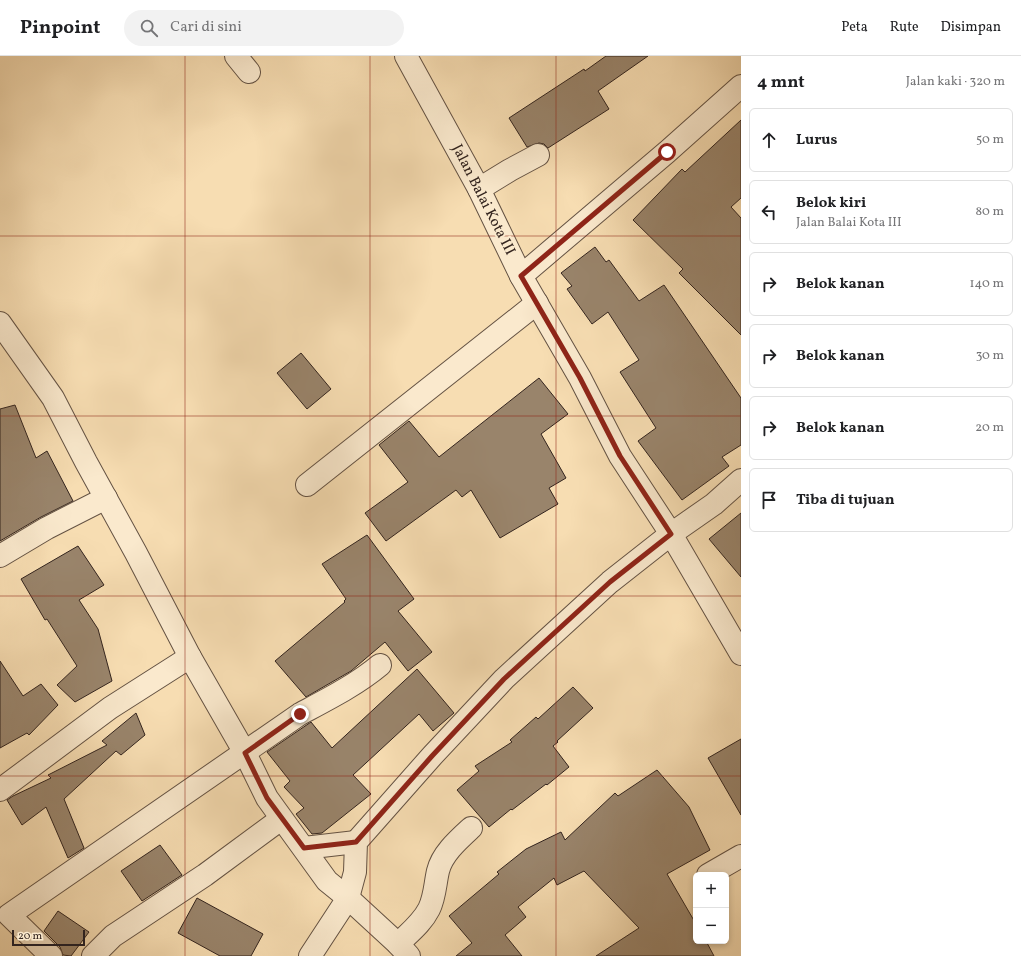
<!DOCTYPE html>
<html lang="id">
<head>
<meta charset="utf-8">
<style>
  :root { --surface:#fff; --page:#f2f2f2; --text:#202124; --muted:#757577; --line:#e0e0e0 }
  body { margin:0; font-family:Vollkorn,serif; background:var(--page); color:var(--text) }
  .controls { position:absolute; right:12px; bottom:12px; display:grid; overflow:hidden; border-radius:6px; box-shadow:0 2px 6px #0003 }
  .controls button { width:36px; height:36px; display:grid; place-items:center; padding:0; border:0; border-bottom:1px solid var(--line); background:var(--surface); color:var(--text); font:20px sans-serif }
  .scale { position:absolute; left:12px; bottom:10px; width:73px; box-sizing:border-box; padding-left:4px; border:2px solid #33241e; border-top:0; font-size:11px; line-height:14px; white-space:nowrap; color:#33241e; -webkit-text-stroke:3px #fae9cd; paint-order:stroke }
  .stop { position:absolute; width:12px; height:12px; margin:-9px; border:3px solid #8f2418; border-radius:50%; background:#fff }
  .stop.end { background:#8f2418; border-color:#fff; box-shadow:0 1px 4px #0008 }
  .list { margin:0; padding:0; list-style:none }
  h2 { display:flex; justify-content:space-between; align-items:center; height:52px; margin:0; padding:0 16px; font-size:17px }
  h2 small { font-size:13px; font-weight:400; color:var(--muted) }
  .list li { display:grid; grid-template-columns:26px 1fr auto; gap:12px; align-items:center; box-sizing:border-box; height:64px; margin:0 8px 8px; padding:0 8px; border:1px solid var(--line); border-radius:6px }
  .list b { display:block; font-size:15px; white-space:nowrap }
  .list p { margin:0; font-size:13px; white-space:nowrap; color:var(--muted) }
  .list em { font-size:13px; font-style:normal; color:var(--muted) }
  .icon { flex:none; width:22px; height:22px; fill:none; stroke:currentColor; stroke-width:2; stroke-linecap:round; stroke-linejoin:round }
  .map { position:relative; flex:none; width:741px; height:900px; overflow:hidden }
  header { display:flex; align-items:center; gap:24px; box-sizing:border-box; height:56px; padding:0 20px; background:var(--surface); border-bottom:1px solid var(--line) }
  header strong { font-size:19px }
  nav { display:flex; gap:22px; margin-inline-start:auto; font-size:14px }
  .search { width:280px; height:36px; background:var(--page); display:flex; align-items:center; gap:10px; box-sizing:border-box; padding:0 14px; border-radius:22px; color:var(--muted); font-size:15px }
  main { display:flex }
  aside { flex:1; background:var(--surface) }
  .map>svg:first-child { display:block }
  .building { fill:#99846b; stroke:#33241e }
  .lines { fill:none; stroke-linecap:round; stroke-linejoin:round }
  .minor-casing { stroke:#645243; stroke-width:24 }
  .minor { stroke:#fae9cd; stroke-width:22 }
  .route { stroke:#8f2418; stroke-width:5 }
  .grid { fill:none; stroke:#8f2418; stroke-width:1; stroke-opacity:0.55 }
  .labels { text-anchor:middle; dominant-baseline:central; stroke-width:4; stroke-linejoin:round; paint-order:stroke }
  .street-label { font-size:15px; fill:#33241e; stroke:#fae9cd }
</style>
</head>
<body>
<header>
<strong>Pinpoint</strong>
<div class="search"><svg class="icon" aria-label="search" viewBox="0 0 24 24"><circle cx="10" cy="10" r="6"/><path d="M15 15l6 6"/></svg>Cari di sini</div>
<nav><a>Peta</a><a>Rute</a><a>Disimpan</a></nav>
</header>
<main>
<div class="map">
<svg width="741" height="900" viewBox="0 0 741 900">
  <rect width="100%" height="100%" fill="#f7ddb2"/>
  <filter id="stains"><feTurbulence type="fractalNoise" baseFrequency=".005" numOctaves="4"/><feColorMatrix values="0 0 0 0 .2 0 0 0 0 .09 0 0 0 0 .02 0 0 0 .5 -.17"/></filter>
  <radialGradient id="worn" r=".72"><stop offset=".6" stop-color="#630" stop-opacity="0"/><stop offset="1" stop-color="#630" stop-opacity=".3"/></radialGradient>
  <g class="building">
    <polygon points="606,0 648,0 598,35 609,53 548,92 544,88 539,87 527,91 509,62 584,13 585,15"/>
    <polygon points="741,64 741,142 731,151 741,162 741,279 679,217 683,213 633,164 682,113 685,116"/>
    <polygon points="595,191 606,206 609,204 639,245 664,229 741,342 741,389 722,401 729,410 682,444 638,385 656,372 620,316 639,304 608,256 592,268 567,233 572,230 561,217"/>
    <polygon points="301,297 331,333 307,353 277,317"/>
    <polygon points="539,322 568,358 541,378 566,422 549,432 558,448 500,482 471,434 462,441 456,434 386,485 365,457 408,426 379,389 409,365 439,401"/>
    <polygon points="15,349 36,402 47,395 73,445 41,461 0,485 0,353"/>
    <polygon points="741,457 741,521 709,483"/>
    <polygon points="367,479 414,543 398,555 432,596 408,615 385,586 351,615 306,641 275,605 345,546 344,545 346,543 322,508"/>
    <polygon points="78,490 104,529 79,544 98,573 112,625 75,646 57,629 77,610 47,563 45,564 21,523"/>
    <polygon points="0,605 23,640 41,628 58,649 29,679 27,677 0,692"/>
    <polygon points="417,613 454,657 433,675 419,658 353,719 371,738 322,777 312,778 296,758 304,752 284,731 290,725 267,696 311,666 332,692"/>
    <polygon points="573,631 593,652 557,685 558,686 553,690 569,711 547,729 546,728 512,754 511,753 489,771 457,734 479,715 475,710 512,686 510,684 536,661 538,663"/>
    <polygon points="136,657 145,679 121,699 116,695 64,743 84,792 68,802 46,751 22,769 7,744 13,740 51,722 48,719 107,689 102,685"/>
    <polygon points="741,683 741,759 708,702"/>
    <polygon points="657,714 689,751 710,794 667,818 696,868 696,885 706,885 714,900 596,900 639,872 584,815 557,829 554,822 518,851 526,861 505,879 522,900 456,900 472,887 449,860 499,818 497,816 526,793 561,776 565,784 615,737 618,740"/>
    <polygon points="160,789 182,819 142,845 121,815"/>
    <polygon points="197,842 263,878 251,900 220,900 178,877"/>
    <polygon points="58,855 89,876 71,900 63,899 60,891 44,875"/>
  </g>
  <g class="lines">
    <defs>
      <g id="minor">
        <polyline points="236,0 249,16"/>
        <polyline points="406,0 479,133 521,220 580,322 620,400 671,478 741,598"/>
        <polyline points="479,133 510,114 538,99"/>
        <polyline points="521,220 667,96 741,30"/>
        <polyline points="0,267 53,342 86,406 136,497 190,601 245,697 267,742 327,825 348,842 398,888 409,900"/>
        <polyline points="307,429 537,247"/>
        <polyline points="0,500 47,472 106,442"/>
        <polyline points="0,734 110,652 190,601"/>
        <polyline points="304,792 356,786"/>
        <polyline points="708,819 741,800"/>
        <path d="M398 888C409 877 422 867 429 853 435 841 435 828 438 815 442 798 458 784 471 772"/>
        <path d="M51 900 9 859 300 658C328 643 356 629 380 609"/>
        <polyline points="93,900 113,880 205,819 281,763"/>
        <polyline points="310,900 348,842 355,816 356,786 432,700 504,623 610,526 671,478 714,448 741,424"/>
      </g>
    </defs>
    <use href="#minor" class="minor-casing"/>
    <use href="#minor" class="minor"/>
  </g>
  <g class="lines">
    <polyline class="route" points="300,658 245,697 267,742 304,792 356,786 432,700 504,623 610,526 671,478 620,400 580,322 521,220 667,96"/>
  </g>
  <path class="grid" d="M185 0V900M370 0V900M556 0V900M0 180H741M0 360H741M0 540H741M0 720H741"/>
  <g class="labels">
    <g class="street-label">
      <text transform="translate(483 144) rotate(63)">Jalan Balai Kota III</text>
    </g>
  </g>
  <rect width="100%" height="100%" filter="url(#stains)"/>
  <rect width="100%" height="100%" fill="url(#worn)"/>
</svg>
<div class="controls">
<button>+</button>
<button>−</button>
</div>
<div class="scale">20 m</div>
<div class="stop" style="left:667px;top:96px"></div>
<div class="stop end" style="left:300px;top:658px"></div>
</div>
<aside>
<h2>4 mnt<small>Jalan kaki · 320 m</small></h2>
<ul class="list">
<li><svg class="icon" aria-label="ahead" viewBox="0 0 24 24"><path d="M12 20V5M6 11l6-6 6 6"/></svg><div><b>Lurus</b></div><em>50 m</em></li>
<li><svg class="icon" aria-label="left" viewBox="0 0 24 24"><path d="M17 20v-9H6M10 6l-5 5 5 5"/></svg><div><b>Belok kiri</b><p>Jalan Balai Kota III</p></div><em>80 m</em></li>
<li><svg class="icon" aria-label="right" viewBox="0 0 24 24"><path d="M7 20v-9h11M14 6l5 5-5 5"/></svg><div><b>Belok kanan</b></div><em>140 m</em></li>
<li><svg class="icon" aria-label="right" viewBox="0 0 24 24"><path d="M7 20v-9h11M14 6l5 5-5 5"/></svg><div><b>Belok kanan</b></div><em>30 m</em></li>
<li><svg class="icon" aria-label="right" viewBox="0 0 24 24"><path d="M7 20v-9h11M14 6l5 5-5 5"/></svg><div><b>Belok kanan</b></div><em>20 m</em></li>
<li><svg class="icon" aria-label="arrive" viewBox="0 0 24 24"><path d="M6 21V4h12l-3 4 3 4H6"/></svg><div><b>Tiba di tujuan</b></div></li>
</ul>
</aside>
</main>
</body>
</html>
